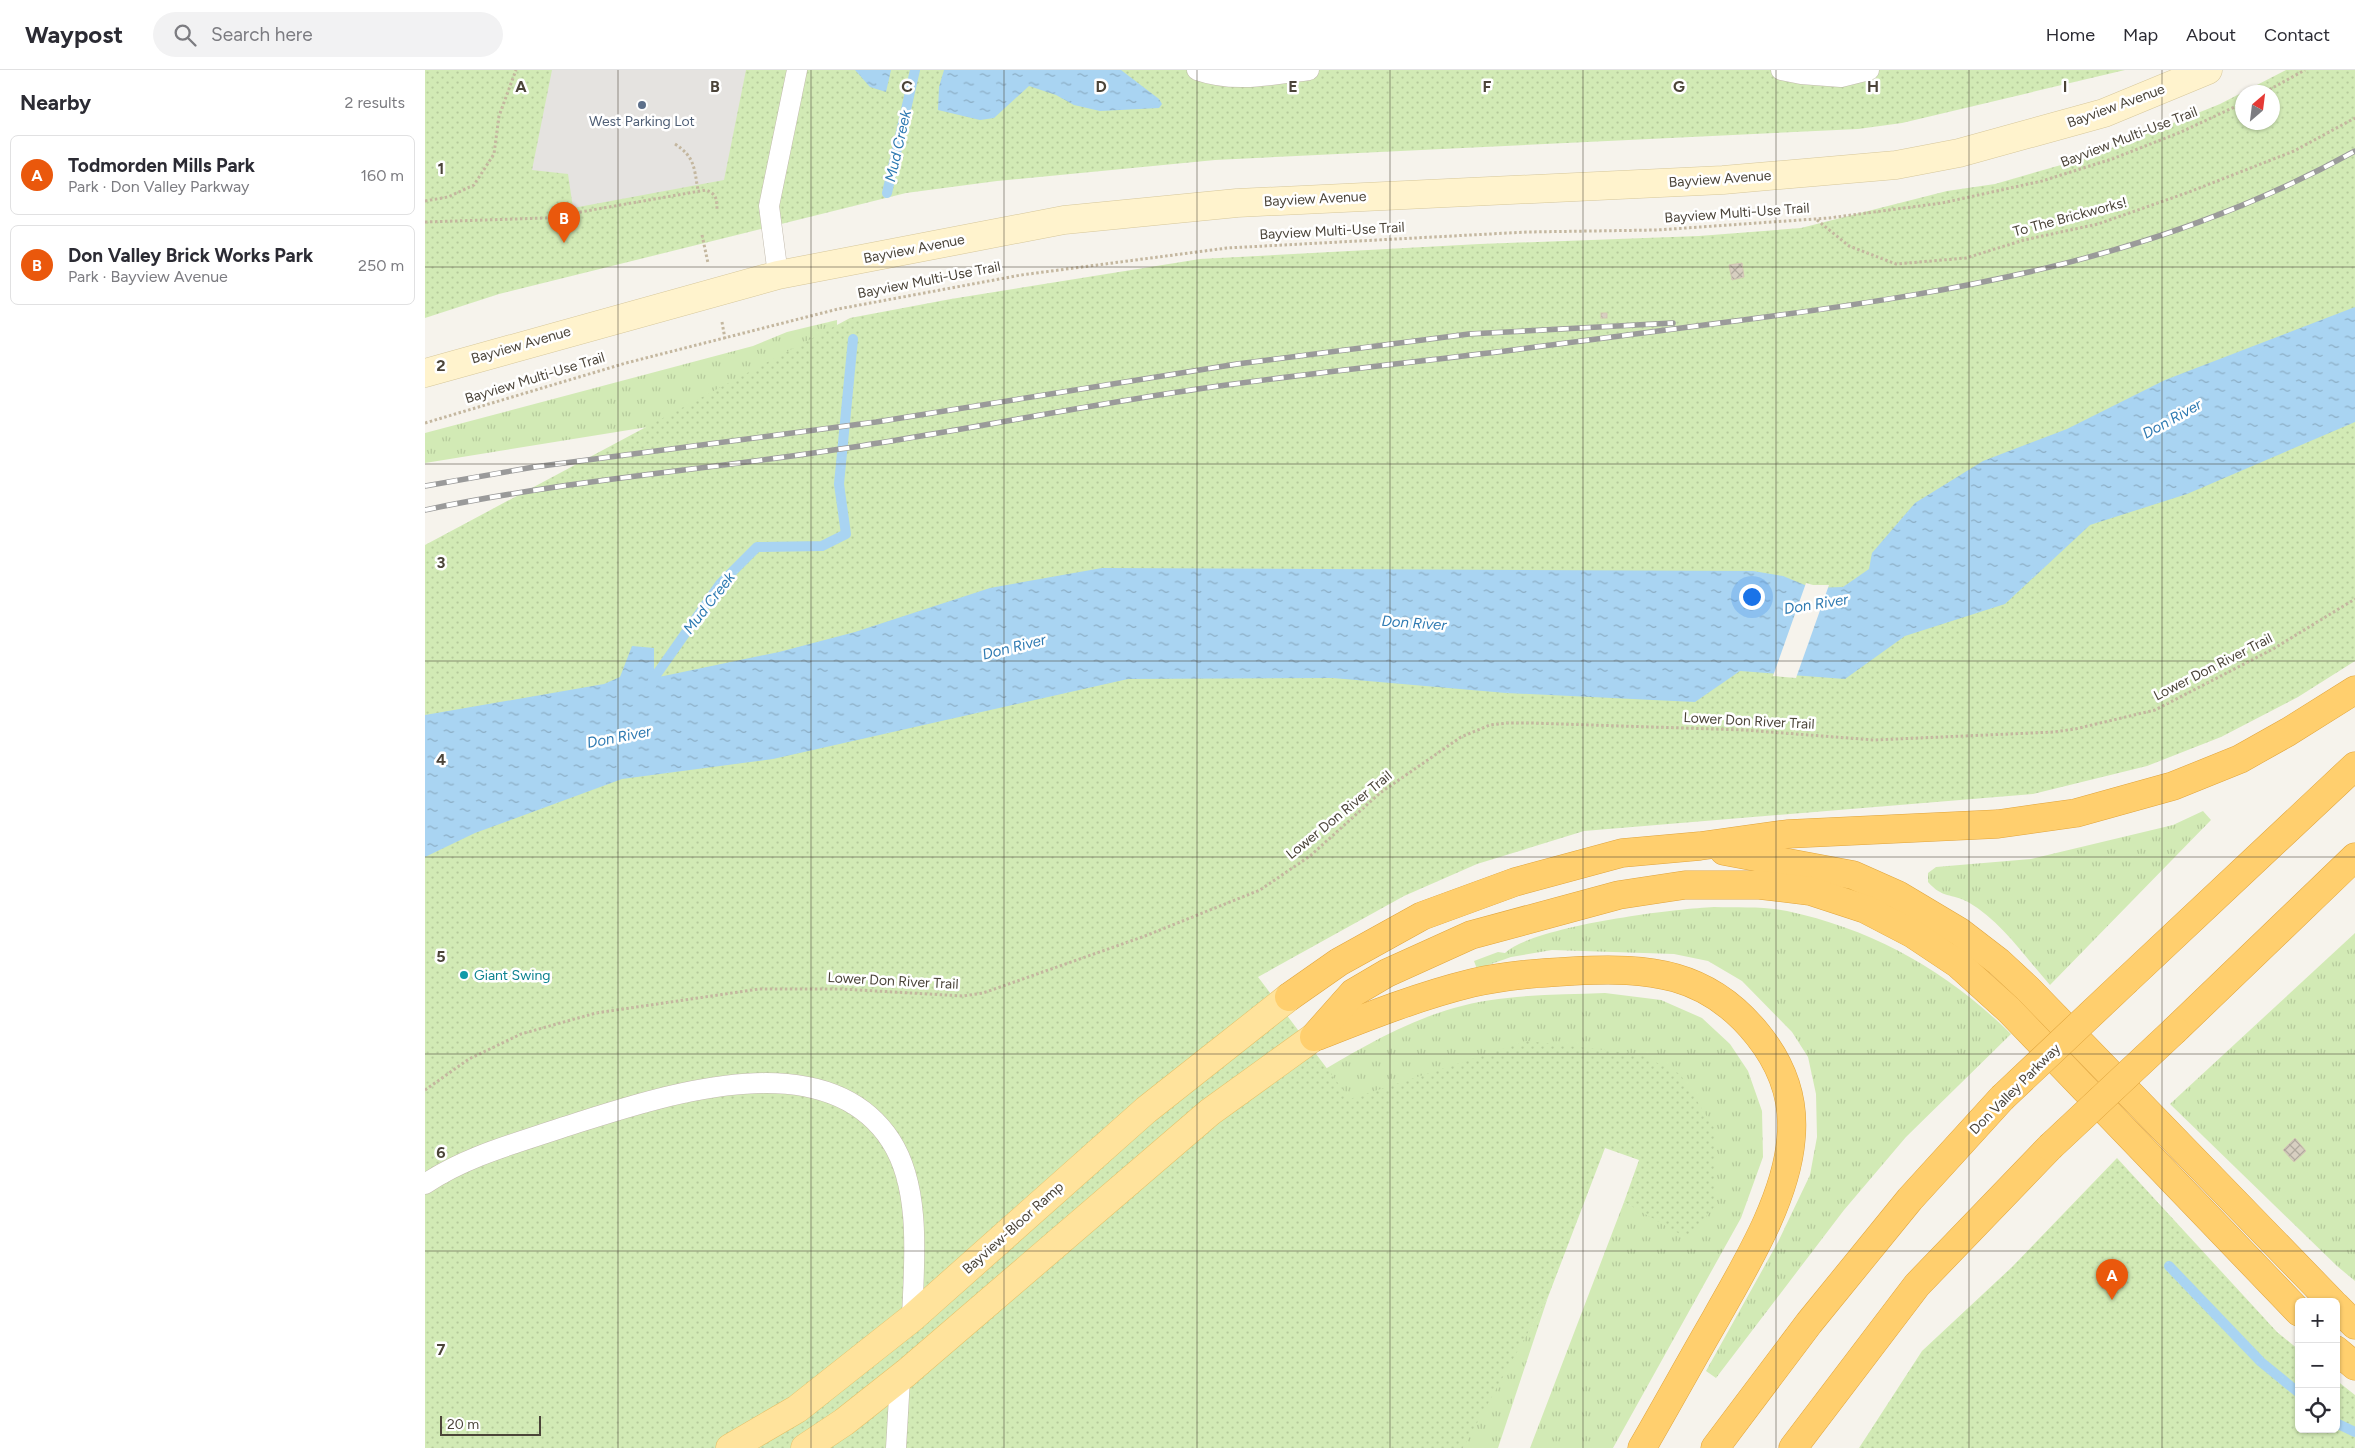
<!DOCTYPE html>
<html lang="en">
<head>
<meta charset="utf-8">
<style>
  :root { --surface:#fff; --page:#f2f2f3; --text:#2b2b33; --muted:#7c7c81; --line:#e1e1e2; --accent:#ea580c }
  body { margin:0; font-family:Figtree,sans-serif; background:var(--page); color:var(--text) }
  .controls { position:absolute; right:15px; bottom:15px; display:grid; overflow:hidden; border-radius:8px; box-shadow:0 1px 4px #0004 }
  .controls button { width:45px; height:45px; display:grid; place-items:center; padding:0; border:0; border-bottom:1px solid var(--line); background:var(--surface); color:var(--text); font:25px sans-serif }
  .compass { position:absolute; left:1810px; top:15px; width:45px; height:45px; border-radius:50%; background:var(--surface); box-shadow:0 1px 4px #0004; rotate:28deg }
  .scale { position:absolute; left:15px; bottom:12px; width:101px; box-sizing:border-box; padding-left:5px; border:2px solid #4b4439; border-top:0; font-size:14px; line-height:18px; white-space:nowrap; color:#4b4439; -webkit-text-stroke:4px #fff; paint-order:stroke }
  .you { position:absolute; left:1326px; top:526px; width:18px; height:18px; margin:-12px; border:4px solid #fff; border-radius:50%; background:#1a73e8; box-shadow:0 0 0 8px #1a73e833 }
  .badge { display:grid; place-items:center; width:32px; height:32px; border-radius:50%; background:var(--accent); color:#fff; font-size:16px; font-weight:700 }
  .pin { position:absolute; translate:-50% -41px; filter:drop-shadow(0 1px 2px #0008) }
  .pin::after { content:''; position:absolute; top:26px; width:18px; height:15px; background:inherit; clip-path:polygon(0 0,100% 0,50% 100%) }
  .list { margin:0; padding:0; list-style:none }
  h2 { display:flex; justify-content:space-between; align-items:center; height:65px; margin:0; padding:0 20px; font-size:21px }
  h2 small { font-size:16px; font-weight:400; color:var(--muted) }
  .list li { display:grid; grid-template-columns:32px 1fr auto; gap:15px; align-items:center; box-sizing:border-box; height:80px; margin:0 10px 10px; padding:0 10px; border:1px solid var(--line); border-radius:8px }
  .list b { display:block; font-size:19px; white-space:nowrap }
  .list p { margin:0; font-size:16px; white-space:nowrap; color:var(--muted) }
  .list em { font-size:16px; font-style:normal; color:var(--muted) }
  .icon { flex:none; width:28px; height:28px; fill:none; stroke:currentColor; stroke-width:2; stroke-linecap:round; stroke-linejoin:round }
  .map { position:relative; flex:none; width:1930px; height:1378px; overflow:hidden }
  header { display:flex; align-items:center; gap:30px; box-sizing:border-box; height:70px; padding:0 25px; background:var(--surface); border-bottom:1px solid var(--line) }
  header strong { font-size:24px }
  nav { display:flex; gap:28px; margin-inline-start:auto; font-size:18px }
  .search { width:350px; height:45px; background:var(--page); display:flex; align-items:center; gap:12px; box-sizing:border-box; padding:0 18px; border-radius:28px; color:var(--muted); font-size:19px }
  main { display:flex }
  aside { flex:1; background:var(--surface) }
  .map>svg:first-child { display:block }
  .grass { fill:url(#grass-tufts) }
  .park { fill:url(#park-dots); fill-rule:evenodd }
  .parking { fill:#e5e3e0 }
  .water { fill:url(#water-ripples) }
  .pier { fill:#f6f3ec }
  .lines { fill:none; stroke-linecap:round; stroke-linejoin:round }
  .stream { stroke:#a9d4f2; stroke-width:10 }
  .building { fill:url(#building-cross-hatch); stroke:#d3c7b4 }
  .service-casing { stroke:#c2bbae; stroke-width:21 }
  .secondary-casing { stroke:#d6c79b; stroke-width:29 }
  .primary-casing { stroke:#e6c16a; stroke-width:29 }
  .motorway-casing { stroke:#e0a43c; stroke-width:29 }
  .path { stroke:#c4b79f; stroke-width:3; stroke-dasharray:2.5 2.5; stroke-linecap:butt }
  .service { stroke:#fff; stroke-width:20 }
  .secondary { stroke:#fff3cd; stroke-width:28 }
  .primary { stroke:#ffe39c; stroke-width:28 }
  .motorway { stroke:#ffcf6e; stroke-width:28 }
  .rail-casing { stroke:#9a9a9a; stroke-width:5.5 }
  .rail { stroke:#fff; stroke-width:4; stroke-dasharray:11; stroke-linecap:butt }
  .motorway-bridge-casing { stroke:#e0a43c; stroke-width:29; stroke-linecap:butt }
  .motorway-bridge { stroke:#ffcf6e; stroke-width:28 }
  .grid { fill:none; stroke:#4b4439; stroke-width:1; stroke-opacity:0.55 }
  .service-dot { fill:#5c6f8a; stroke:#fff; stroke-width:2 }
  .culture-dot { fill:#0f9aa8; stroke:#fff; stroke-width:2 }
  .labels { text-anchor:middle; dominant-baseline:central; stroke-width:5; stroke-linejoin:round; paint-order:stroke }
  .street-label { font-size:14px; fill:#4b4439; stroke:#fff }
  .service-label { font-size:14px; fill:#4e5e75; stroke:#fff }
  .culture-label { font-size:14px; fill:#0d838f; stroke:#fff; text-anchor:start }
  .water-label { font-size:15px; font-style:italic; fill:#2e7ab2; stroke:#fff }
  .grid-label { font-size:16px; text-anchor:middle; font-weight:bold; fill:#4b4439; stroke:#fff; stroke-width:5; stroke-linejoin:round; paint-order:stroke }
</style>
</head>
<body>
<header>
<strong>Waypost</strong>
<div class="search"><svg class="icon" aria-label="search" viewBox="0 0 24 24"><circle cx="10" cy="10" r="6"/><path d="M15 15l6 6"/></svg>Search here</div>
<nav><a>Home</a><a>Map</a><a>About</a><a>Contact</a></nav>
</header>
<main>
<aside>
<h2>Nearby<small>2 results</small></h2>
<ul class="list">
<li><span class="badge">A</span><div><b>Todmorden Mills Park</b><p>Park · Don Valley Parkway</p></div><em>160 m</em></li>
<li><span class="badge">B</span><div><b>Don Valley Brick Works Park</b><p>Park · Bayview Avenue</p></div><em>250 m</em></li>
</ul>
</aside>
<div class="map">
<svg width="1930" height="1378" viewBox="0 0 1930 1378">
  <defs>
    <pattern id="grass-tufts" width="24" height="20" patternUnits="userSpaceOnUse" patternTransform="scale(1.25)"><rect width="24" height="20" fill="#d2eab5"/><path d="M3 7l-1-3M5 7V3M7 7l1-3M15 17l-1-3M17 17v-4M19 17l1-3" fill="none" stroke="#b6ca9c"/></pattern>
    <pattern id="park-dots" width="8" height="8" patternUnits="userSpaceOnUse" patternTransform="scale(1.25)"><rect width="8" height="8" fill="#d2eab5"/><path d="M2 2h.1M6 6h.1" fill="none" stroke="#b6ca9c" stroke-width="1.8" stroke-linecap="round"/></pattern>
    <pattern id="water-ripples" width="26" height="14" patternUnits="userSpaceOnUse" patternTransform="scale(1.25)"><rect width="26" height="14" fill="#a9d4f2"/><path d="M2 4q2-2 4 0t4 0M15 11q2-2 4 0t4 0" fill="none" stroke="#8caec5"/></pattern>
    <pattern id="building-cross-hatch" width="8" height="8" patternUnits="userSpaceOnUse" patternTransform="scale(1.25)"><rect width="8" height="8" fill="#d8cfc1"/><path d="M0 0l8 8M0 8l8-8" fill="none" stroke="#b1aa9e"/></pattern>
  </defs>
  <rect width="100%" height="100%" fill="#f6f3ec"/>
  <g class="grass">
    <polygon points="412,250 412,291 241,354 0,393 0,363 328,276 362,262"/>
    <path d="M1778 741 1786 750 1625 915C1600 887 1576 851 1543 832 1526 823 1518 829 1503 812V803L1511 797 1606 789 1748 755Z"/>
    <path d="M1289 837C1313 838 1339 836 1362 841 1450 860 1522 901 1586 964L1481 1067 1419 1140 1291 1308 1281 1301 1353 1172 1385 1105 1392 1067 1391 1024 1383 987 1367 962 1317 911 1283 891 1249 884 1127 880 1086 887 1052 899 1049 891 1073 882 1080 883C1109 856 1247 839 1289 837Z"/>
    <polygon points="1930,863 1930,1211 1912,1196 1745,1034"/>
    <path d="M1180 923 1236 930 1277 948 1305 974 1323 1001 1337 1041 1338 1087 1316 1148 1188 1378H1105L1199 1132 1223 1144 1255 1004 489 1378 882 1010C929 982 976 953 1029 938 1077 924 1130 925 1180 923Z"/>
    <polygon points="1123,1227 1073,1378 1038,1378 1041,1369"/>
  </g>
  <g class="park">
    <polygon points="0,0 1700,0 1477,53 1433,59 790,90 572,111 481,123 74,224 0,248"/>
    <path d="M1861 0H1930V591L1873 627 1796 667 1722 696 1608 724 1159 761 1052 794 979 826 833 907 925 1029 1102 971 1214 984 1255 1004 1291 1061V1135L1262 1168 1199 1132 1214 1090 1180 1078 1123 1227 1038 1378H0V475L425 248 526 229 775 189 1055 174 1274 166 1376 158 1522 121 1570 114 1664 87 1795 34ZM1818 22H1848V52H1818Z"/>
    <polygon points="1692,1088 1852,1262 1874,1280 1874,1359 1911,1359 1911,1310 1930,1325 1930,1378 1434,1378 1497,1281 1587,1197"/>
  </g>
  <polygon class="parking" points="127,0 321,0 299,110 148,138 143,104 107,100"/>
  <g class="water">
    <polygon points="430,0 466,0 461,22 445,17"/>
    <polygon points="519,0 696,0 734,29 737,34 734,38 675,41 649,35 631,25 604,16 569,48 555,50 513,40 514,17"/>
    <polygon points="1930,237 1930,352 1762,424 1665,455 1580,534 1480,566 1420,609 1315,601 1270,632 1081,623 908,608 703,609 348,689 197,709 50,763 0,787 0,645 179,614 195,607 207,576 229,578 229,608 354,582 430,562 565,518 677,498 1328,501 1358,506 1387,518 1418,517 1444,499 1447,483 1490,433 1558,391 1642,359 1740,310"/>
  </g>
  <polygon class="pier" points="1381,513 1388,515 1404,515 1371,608 1348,606"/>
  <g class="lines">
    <g class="stream">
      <polyline points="462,123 490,0"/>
      <polyline points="224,621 229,608 295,514 332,477 397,476 421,464 414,414 428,269"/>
      <polyline points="1744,1196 1836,1292 1874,1323"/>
      <polyline points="1911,1353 1930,1362"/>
    </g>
  </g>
  <g class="building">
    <polygon points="1317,193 1319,207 1307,210 1304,195"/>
    <rect x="1176" y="243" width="6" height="5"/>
    <polygon points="1870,1068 1881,1081 1869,1092 1858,1080"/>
  </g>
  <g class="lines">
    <defs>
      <g id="service">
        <path d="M772 0C809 13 845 5 884 0"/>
        <polyline points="1356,0 1376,4 1416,7 1444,0"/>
        <polyline points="353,205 344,136 372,0"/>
        <path d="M0 1114C41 1086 92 1073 139 1057 231 1028 399 968 466 1071 497 1119 489 1194 487 1248"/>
        <polyline points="471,1378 475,1309"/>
      </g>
      <polyline id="secondary" points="0,303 353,205 639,150 812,133 1298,110 1471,95 1534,83 1679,43 1783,0"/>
      <g id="primary">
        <polyline points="305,1378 372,1339 487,1248 721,1040 864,927"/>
        <polyline points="380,1378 419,1352 481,1303 785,1042 889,967"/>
      </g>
      <g id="motorway">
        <polyline points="1299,781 1428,805 1473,825 1535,862 1574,892 1603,919 1907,1232"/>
        <polyline points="1702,910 1930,696"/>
        <polyline points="864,927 914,892 997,846 1090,812 1197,783 1275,776 1362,764 1573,754 1651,743 1748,716 1815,689 1863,662 1930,620"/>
        <polyline points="1750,960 1930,787"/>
        <path d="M893 966C944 946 994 926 1047 913 1081 905 1115 903 1149 901 1224 897 1283 902 1333 965 1357 995 1370 1030 1366 1069 1361 1130 1320 1196 1291 1248 1266 1291 1242 1335 1217 1378"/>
        <polyline points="889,967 928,923 962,903 1046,865 1194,825 1260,815 1335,815 1385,821 1440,839 1488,864 1533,894 1584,940 1874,1242"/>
        <polyline points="1911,1236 1930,1255"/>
        <polyline points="1911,1280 1930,1296"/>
        <polyline points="1290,1378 1384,1253 1485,1129 1577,1028"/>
        <polyline points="1368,1378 1492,1215 1625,1077"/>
      </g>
    </defs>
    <use href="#service" class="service-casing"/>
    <use href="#secondary" class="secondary-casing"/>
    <use href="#primary" class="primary-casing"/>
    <use href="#motorway" class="motorway-casing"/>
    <g class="path">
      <polyline points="1840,22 1880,0"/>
      <path d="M250 74C270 87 269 98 273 120"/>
      <polyline points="0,131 23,127 49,115 69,84 74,46 91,0"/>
      <polyline points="1392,150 1424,176 1471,194 1541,188 1599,170 1673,154 1764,122 1869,81 1930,48"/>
      <path d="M0 152 121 148 281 120C292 124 292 130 292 141"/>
      <polyline points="277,165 283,193"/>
      <polyline points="297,252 300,269"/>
      <polyline points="0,353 201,293 413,239 596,205 802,178 1102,162 1232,160 1404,148 1517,133 1617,111 1687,89 1756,62 1818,33"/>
      <polyline points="0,1020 44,989 96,964 171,943 334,919 417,919 538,926 558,923 720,866 835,820 885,786 955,723 1036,667 1065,655 1082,653 1105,653 1319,660 1449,670 1629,662 1650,659 1730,640 1848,579 1930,529"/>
    </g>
    <use href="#service" class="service"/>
    <use href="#secondary" class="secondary"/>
    <use href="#primary" class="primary"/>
    <use href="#motorway" class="motorway"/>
    <defs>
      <g id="rail">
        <polyline points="0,416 109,397 451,352 812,294 1044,264 1248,253"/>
        <path d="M0 440C132 412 268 401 402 381 526 363 649 337 773 319 877 304 983 293 1088 280 1169 269 1251 259 1333 248 1544 220 1741 186 1930 81"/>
      </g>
    </defs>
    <use href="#rail" class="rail-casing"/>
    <use href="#rail" class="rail"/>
    <defs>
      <g id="motorway-bridge">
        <polyline points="1577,1028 1702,910"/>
        <polyline points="1625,1077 1750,960"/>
      </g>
    </defs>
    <use href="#motorway-bridge" class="motorway-bridge-casing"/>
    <use href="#motorway-bridge" class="motorway-bridge"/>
  </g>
  <path class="grid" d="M193 0V1378M386 0V1378M579 0V1378M772 0V1378M965 0V1378M1158 0V1378M1351 0V1378M1544 0V1378M1737 0V1378M0 197H1930M0 394H1930M0 591H1930M0 787H1930M0 984H1930M0 1181H1930"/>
  <circle class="service-dot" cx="217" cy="35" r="5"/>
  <circle class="culture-dot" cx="39" cy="905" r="5"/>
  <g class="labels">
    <g class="street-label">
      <text transform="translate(1691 36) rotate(-20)">Bayview Avenue</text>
      <text transform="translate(1704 67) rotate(-21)">Bayview Multi-Use Trail</text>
      <text transform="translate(1295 109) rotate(-4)">Bayview Avenue</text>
      <text transform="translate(890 129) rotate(-3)">Bayview Avenue</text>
      <text transform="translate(1312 143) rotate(-4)">Bayview Multi-Use Trail</text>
      <text transform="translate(1645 147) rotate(-15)">To The Brickworks!</text>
      <text transform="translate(907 161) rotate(-3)">Bayview Multi-Use Trail</text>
      <text transform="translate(489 179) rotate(-11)">Bayview Avenue</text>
      <text transform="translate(504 210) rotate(-11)">Bayview Multi-Use Trail</text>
      <text transform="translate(96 275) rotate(-16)">Bayview Avenue</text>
      <text transform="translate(110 308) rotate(-17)">Bayview Multi-Use Trail</text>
      <text transform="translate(1788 597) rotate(-27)">Lower Don River Trail</text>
      <text transform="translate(1324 651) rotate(3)">Lower Don River Trail</text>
      <text transform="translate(914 745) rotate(-39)">Lower Don River Trail</text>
      <text transform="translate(468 911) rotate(3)">Lower Don River Trail</text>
      <text transform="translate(1590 1019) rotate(-45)">Don Valley Parkway</text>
      <text transform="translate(588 1158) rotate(-42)">Bayview-Bloor Ramp</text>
    </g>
    <g class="service-label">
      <text x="217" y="51">West Parking Lot</text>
    </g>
    <g class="culture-label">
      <text x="49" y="905">Giant Swing</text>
    </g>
    <g class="water-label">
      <text transform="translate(473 76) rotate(-77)">Mud Creek</text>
      <text transform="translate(1747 349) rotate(-29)">Don River</text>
      <text transform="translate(284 533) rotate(-52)">Mud Creek</text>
      <text transform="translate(1391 534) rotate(-9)">Don River</text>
      <text transform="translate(989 553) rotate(4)">Don River</text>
      <text transform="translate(589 577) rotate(-14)">Don River</text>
      <text transform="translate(194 667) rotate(-11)">Don River</text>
    </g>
  </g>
  <g class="grid-label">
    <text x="96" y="22">A</text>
    <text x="290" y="22">B</text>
    <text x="482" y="22">C</text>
    <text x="676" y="22">D</text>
    <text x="868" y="22">E</text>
    <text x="1062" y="22">F</text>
    <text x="1254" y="22">G</text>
    <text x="1448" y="22">H</text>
    <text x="1640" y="22">I</text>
    <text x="16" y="104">1</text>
    <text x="16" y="301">2</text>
    <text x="16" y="498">3</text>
    <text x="16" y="695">4</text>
    <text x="16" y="892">5</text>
    <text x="16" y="1088">6</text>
    <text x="16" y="1285">7</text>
  </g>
</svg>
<div class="controls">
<button>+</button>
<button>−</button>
<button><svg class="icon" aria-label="locate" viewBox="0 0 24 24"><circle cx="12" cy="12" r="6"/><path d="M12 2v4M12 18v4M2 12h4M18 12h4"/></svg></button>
</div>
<svg class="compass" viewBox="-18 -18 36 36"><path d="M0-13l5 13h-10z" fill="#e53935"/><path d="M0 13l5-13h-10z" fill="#7c7c81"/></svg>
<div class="scale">20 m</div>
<div class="you"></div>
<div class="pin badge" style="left:1687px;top:1230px">A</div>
<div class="pin badge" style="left:139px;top:173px">B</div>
</div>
</main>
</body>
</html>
